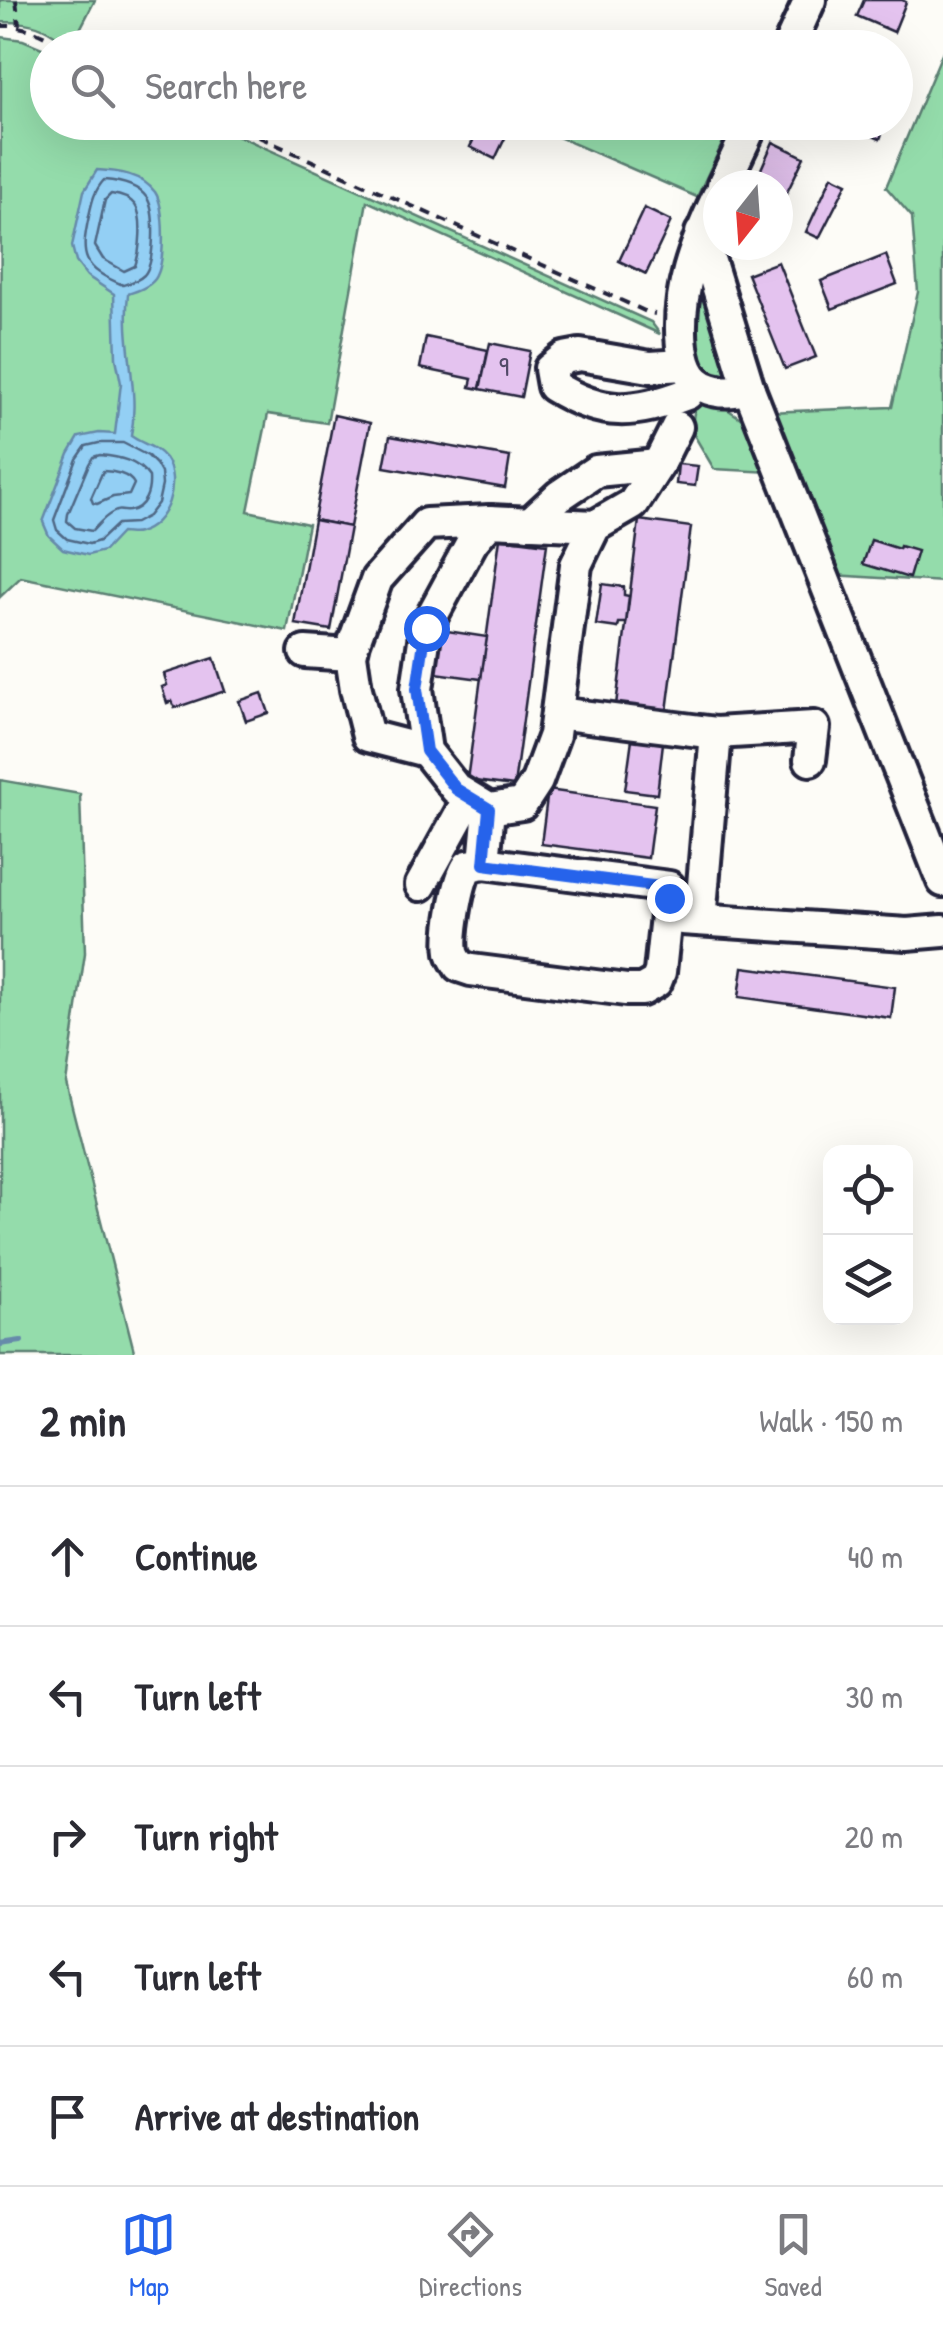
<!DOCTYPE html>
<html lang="en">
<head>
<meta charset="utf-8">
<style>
  :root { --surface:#fff; --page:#f2f2f3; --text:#2b2b33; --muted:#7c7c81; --line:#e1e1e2; --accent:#2563eb }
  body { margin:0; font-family:"Patrick Hand",sans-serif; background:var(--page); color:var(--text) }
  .controls { position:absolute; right:30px; bottom:30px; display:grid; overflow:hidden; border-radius:20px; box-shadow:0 10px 40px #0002 }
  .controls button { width:90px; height:90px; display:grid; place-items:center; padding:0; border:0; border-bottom:2px solid var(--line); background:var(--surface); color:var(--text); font:50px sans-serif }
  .compass { position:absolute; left:703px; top:170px; width:90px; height:90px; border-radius:50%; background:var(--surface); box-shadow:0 10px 40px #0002; rotate:197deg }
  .stop { position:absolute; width:30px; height:30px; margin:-22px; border:8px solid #2563eb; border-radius:50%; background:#fff }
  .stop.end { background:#2563eb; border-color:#fff; box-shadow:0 2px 10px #0008 }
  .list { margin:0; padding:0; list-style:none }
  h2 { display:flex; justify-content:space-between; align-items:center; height:130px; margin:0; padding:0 40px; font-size:42px }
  h2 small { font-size:32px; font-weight:400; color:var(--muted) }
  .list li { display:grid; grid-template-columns:65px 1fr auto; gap:30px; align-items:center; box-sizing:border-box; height:140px; padding:0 40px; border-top:2px solid var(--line) }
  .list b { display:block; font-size:38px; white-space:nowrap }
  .list em { font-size:32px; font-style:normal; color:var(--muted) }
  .icon { flex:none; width:55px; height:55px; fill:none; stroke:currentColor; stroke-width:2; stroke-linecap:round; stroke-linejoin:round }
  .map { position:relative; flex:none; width:943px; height:1355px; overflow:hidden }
  .search { position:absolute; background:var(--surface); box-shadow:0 10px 40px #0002; left:30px; right:30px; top:30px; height:110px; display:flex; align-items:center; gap:25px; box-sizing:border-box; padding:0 35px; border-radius:55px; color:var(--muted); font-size:38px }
  .sheet { height:830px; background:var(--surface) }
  nav { display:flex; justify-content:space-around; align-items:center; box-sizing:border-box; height:140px; border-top:2px solid var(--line); background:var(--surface); font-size:28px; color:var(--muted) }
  nav a { display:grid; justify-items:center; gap:5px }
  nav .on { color:var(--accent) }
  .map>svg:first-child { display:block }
  .green { fill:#94dcab; stroke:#5b7f73; stroke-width:2.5 }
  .water { fill:#93cff4; stroke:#668aaa; stroke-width:2.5 }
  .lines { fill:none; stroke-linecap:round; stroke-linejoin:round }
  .shore { stroke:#4f6785; stroke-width:2.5 }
  .stream { stroke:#668aaa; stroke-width:6 }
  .building { fill:#e4c3ef; stroke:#22223b; stroke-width:2.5 }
  .minor-casing { stroke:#22223b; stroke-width:38 }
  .path { stroke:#22223b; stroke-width:4; stroke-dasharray:10 8; stroke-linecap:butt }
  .minor { stroke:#fdfcf7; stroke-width:30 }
  .route { stroke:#2563eb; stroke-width:12 }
  .labels { text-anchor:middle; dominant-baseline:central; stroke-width:8; stroke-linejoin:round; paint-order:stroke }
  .number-label { font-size:28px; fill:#524a68 }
</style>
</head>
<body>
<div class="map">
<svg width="943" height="1355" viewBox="0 0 943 1355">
  <rect width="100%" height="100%" fill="#fdfcf7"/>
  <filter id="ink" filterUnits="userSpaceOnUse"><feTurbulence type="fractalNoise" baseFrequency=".01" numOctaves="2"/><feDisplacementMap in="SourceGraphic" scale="20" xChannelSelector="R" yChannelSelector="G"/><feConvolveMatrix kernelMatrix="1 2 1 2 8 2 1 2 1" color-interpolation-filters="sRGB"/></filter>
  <g filter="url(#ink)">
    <g class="green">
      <path d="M0 0H95L75 39 93 47C63 48 71 44 48 31 33 22 17 22 0 22Z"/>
      <polygon points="1,37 23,40 47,50 48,122 210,123 651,322 660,334 367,201 327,423 268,414 248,511 308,524 287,631 21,577 0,597"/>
      <polygon points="943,51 943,582 833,575 769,412 892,407 918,292 912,217 886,187"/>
      <polygon points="553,123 553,122 732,123 697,197 547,132"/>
      <polygon points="699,275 739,370 727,381 695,375 695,278"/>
      <polygon points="697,396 727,409 751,425 770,472 714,469 691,430"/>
      <polygon points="0,780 80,794 85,953 66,1083 135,1355 0,1355"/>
    </g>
    <path class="water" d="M97 170C118 171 141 174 155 192 165 207 166 263 155 279 149 287 137 291 128 294 122 344 140 388 131 436 142 444 156 446 165 458 182 482 167 526 138 533 132 535 127 533 121 533L104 551 88 555 63 549 49 536 43 522 69 454 79 437 99 433 115 434 121 383 116 358 114 294 87 276 76 262 72 246 84 191Z"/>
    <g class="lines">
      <g class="shore">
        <path d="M104 180C119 181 138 185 147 198 156 212 155 263 144 275 138 281 130 283 123 285 82 268 80 257 89 216 92 202 94 191 104 180Z"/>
        <path d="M111 194C119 195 129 197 135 205 144 217 140 252 135 266L124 271 103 259 95 246 105 200Z"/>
        <polygon points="99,443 123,443 148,456 156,464 161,473 162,485 158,503 148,516 135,523 117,524 99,541 89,544 67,539 57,530 54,520 77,459 86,446"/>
        <path d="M100 455C118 457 138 460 149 477 150 491 146 508 129 511 119 512 121 508 112 513 104 517 98 525 92 531L75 528 67 521 68 514 89 464 93 457Z"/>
        <path d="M103 471C113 471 129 474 134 484L129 495 113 497 97 504 93 503 91 498Z"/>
      </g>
      <polyline class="stream" points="0,1344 21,1341"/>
    </g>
    <g class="building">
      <polygon points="864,0 902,0 906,2 894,32 857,16"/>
      <polygon points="853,122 884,122 886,123 880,139 851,127"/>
      <polygon points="480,126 505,138 495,159 470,147"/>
      <polygon points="773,142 804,157 778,211 778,185 754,185"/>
      <polygon points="832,176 847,183 819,238 806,232"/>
      <polygon points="644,208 671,221 646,274 619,261"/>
      <polygon points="886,255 897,284 832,309 821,281"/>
      <polygon points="778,262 816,357 785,369 747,274"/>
      <polygon points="426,337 488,350 480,389 470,387 472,379 420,368"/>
      <polygon points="490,343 530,351 521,397 480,389"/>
      <polygon points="334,415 370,423 350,527 314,520"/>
      <polygon points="390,436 510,457 505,488 384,467"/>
      <polygon points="678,464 698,466 695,486 676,484"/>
      <polygon points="314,520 350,527 331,630 295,624"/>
      <polygon points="639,520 691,527 667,711 616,705"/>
      <polygon points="500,538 547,544 514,786 467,780"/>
      <polygon points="871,540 899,549 900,546 917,551 909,578 863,564"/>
      <polygon points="602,584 624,587 624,595 629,596 626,623 619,623 618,628 596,625"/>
      <polygon points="434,629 487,637 481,679 428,672"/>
      <polygon points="214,658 225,691 175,708 172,701 167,703 162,687 167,685 164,674"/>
      <polygon points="262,693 269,713 246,721 239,701"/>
      <polygon points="632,739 663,743 657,794 625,790"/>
      <polygon points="548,790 655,805 648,858 541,844"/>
      <polygon points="743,967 895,987 891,1018 739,997"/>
    </g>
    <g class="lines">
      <defs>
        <g id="minor">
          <polyline points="788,48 810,0"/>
          <polyline points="723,185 753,122"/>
          <path d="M701 233 749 389C739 390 727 393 718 391 693 387 685 370 682 347 676 293 695 245 718 196"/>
          <path d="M684 365 650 367 580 355 564 358 550 369 553 386C603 417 634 414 687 394"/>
          <polyline points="749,389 943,881"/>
          <polyline points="530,523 559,496 596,471 658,465"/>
          <polyline points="595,526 490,521 472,542 426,627 417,689 426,751 456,789 489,809 522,804 537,781 554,735 576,565 595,526 633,504 658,465 677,427"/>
          <polyline points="305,652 351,655"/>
          <polyline points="557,713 716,733 700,920"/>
          <polyline points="716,733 814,727 810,760"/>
          <polyline points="426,751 368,736 356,689 351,655 354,642 377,579 426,524 490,521"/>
          <path d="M484 863 669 887 660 972 656 982 642 990H626L471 970 459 966C457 962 453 957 452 952 449 934 458 880 468 866L484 863 489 809"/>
          <polyline points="421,885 469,798"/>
          <polyline points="682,919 907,934 943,931"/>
        </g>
      </defs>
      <use href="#minor" class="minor-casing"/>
      <g class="path">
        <polyline points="16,0 19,25"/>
        <path d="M0 26C26 25 43 33 64 48"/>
        <polyline points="226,122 649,313 655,314"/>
      </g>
      <use href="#minor" class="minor"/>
    </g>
  </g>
  <g class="lines" filter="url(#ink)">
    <polyline class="route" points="426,628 417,689 426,751 456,789 489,809 484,864 668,888 669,898"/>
  </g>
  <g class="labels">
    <g class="number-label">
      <text x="504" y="366">9</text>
    </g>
  </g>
</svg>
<div class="controls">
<button><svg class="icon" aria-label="locate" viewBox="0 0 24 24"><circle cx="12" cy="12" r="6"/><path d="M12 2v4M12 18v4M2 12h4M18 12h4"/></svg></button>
<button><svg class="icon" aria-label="layers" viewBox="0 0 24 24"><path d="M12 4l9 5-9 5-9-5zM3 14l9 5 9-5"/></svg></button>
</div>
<svg class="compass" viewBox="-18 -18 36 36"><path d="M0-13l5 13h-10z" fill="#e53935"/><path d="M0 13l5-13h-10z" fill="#7c7c81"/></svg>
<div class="stop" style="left:426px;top:628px"></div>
<div class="stop end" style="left:669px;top:898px"></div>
<div class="search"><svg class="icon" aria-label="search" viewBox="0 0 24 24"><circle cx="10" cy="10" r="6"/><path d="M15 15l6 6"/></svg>Search here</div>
</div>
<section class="sheet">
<h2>2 min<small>Walk · 150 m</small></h2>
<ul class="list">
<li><svg class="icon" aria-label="ahead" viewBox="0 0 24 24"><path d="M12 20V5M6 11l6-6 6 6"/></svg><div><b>Continue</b></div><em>40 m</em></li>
<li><svg class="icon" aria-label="left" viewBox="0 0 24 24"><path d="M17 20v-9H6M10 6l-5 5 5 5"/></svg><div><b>Turn left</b></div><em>30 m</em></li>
<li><svg class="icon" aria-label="right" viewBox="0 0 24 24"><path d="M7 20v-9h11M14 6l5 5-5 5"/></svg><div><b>Turn right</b></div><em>20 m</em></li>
<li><svg class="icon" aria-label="left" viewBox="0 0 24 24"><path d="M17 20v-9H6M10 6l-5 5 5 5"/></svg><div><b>Turn left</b></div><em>60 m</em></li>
<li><svg class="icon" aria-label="arrive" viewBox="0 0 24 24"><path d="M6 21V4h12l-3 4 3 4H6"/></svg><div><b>Arrive at destination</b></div></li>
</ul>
</section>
<nav>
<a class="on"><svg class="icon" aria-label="map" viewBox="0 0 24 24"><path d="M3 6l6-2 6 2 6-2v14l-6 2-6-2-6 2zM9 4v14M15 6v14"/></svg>Map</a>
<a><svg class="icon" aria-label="directions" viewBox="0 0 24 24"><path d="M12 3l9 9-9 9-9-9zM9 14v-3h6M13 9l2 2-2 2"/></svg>Directions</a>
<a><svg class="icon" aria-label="saved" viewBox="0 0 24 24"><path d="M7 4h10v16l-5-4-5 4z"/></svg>Saved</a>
</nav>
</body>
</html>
